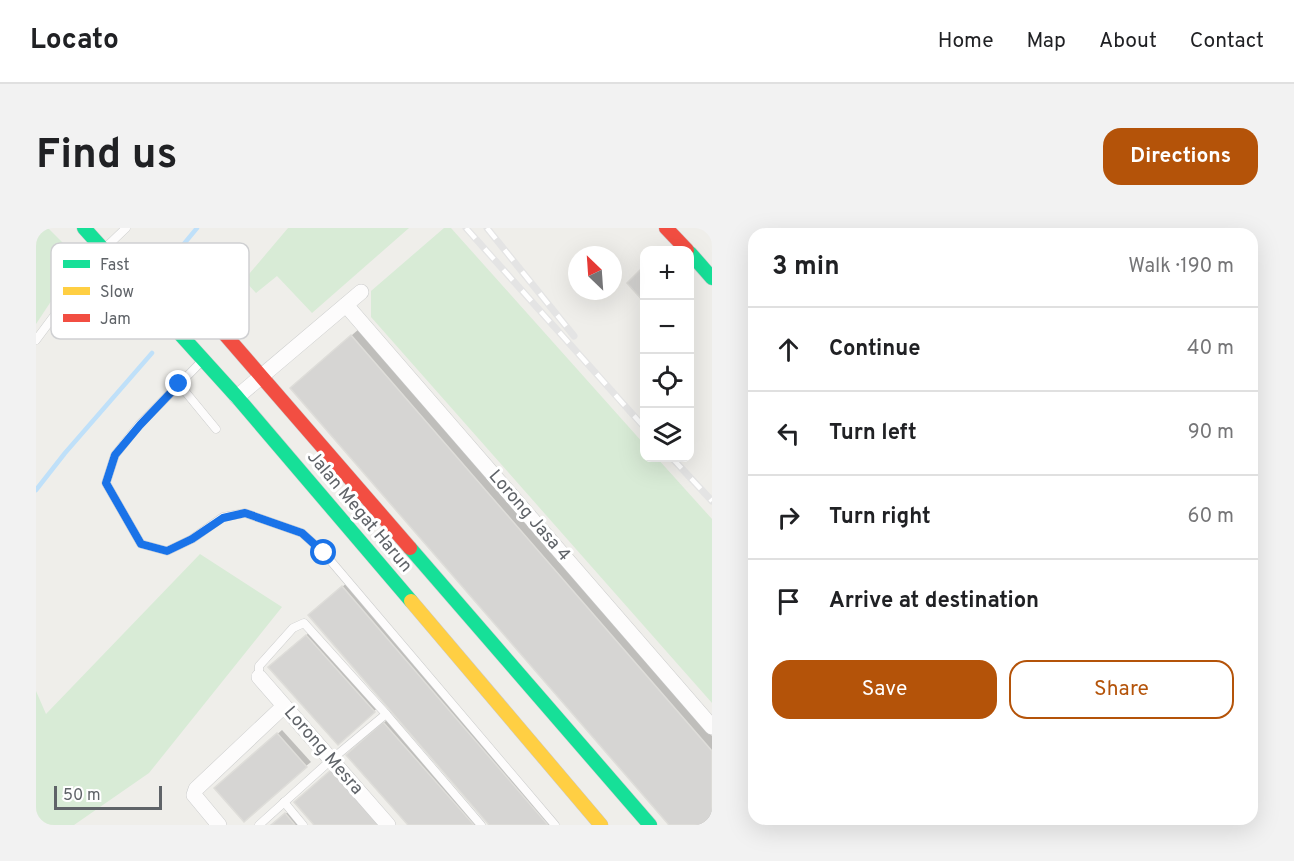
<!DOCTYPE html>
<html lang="en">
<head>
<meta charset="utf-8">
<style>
  :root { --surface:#fff; --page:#f2f2f2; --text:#202124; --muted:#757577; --line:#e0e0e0; --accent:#b45309 }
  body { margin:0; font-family:Overpass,sans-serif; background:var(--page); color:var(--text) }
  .controls { position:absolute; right:18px; top:18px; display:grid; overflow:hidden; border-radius:12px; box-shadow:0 6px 24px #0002 }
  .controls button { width:54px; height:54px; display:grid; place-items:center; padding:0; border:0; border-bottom:2px solid var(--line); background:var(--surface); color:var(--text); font:30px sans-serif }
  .compass { position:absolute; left:532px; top:18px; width:54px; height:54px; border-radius:50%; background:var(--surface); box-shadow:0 6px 24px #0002; rotate:335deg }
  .scale { position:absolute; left:18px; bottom:15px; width:108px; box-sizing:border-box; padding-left:6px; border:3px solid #5f6368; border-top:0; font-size:16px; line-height:21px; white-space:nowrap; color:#5f6368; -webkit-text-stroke:4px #fff; paint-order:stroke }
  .stop { position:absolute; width:18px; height:18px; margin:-14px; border:4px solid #1a73e8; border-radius:50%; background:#fff }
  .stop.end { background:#1a73e8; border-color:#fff; box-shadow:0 2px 6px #0008 }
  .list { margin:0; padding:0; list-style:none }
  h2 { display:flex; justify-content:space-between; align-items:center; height:78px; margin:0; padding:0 24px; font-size:26px }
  h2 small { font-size:20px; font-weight:400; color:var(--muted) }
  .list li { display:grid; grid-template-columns:39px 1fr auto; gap:18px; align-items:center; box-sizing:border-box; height:84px; padding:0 24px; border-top:2px solid var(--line) }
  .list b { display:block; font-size:22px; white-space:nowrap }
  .list em { font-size:20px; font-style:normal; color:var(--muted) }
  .actions { display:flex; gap:12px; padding:18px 24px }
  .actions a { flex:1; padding:14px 0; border:2px solid var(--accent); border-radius:18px; text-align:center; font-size:21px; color:var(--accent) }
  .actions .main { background:var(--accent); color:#fff }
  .icon { flex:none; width:33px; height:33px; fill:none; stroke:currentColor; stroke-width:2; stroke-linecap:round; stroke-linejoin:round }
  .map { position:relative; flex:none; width:676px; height:597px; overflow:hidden; border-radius:18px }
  header { display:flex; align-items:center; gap:36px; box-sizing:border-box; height:84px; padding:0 30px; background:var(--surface); border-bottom:2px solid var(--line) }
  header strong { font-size:28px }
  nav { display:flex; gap:33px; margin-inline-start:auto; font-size:21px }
  .intro { display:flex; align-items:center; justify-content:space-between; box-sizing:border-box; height:144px; padding:0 36px }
  h1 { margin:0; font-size:42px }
  .button { padding:15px 27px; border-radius:18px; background:var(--accent); color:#fff; font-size:21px; font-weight:700 }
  main { display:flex; gap:36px; padding:0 36px }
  aside { flex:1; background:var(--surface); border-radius:18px; box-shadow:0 6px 24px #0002 }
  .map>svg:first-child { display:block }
  .green { fill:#d8ebd6 }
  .shadow { fill:#0003 }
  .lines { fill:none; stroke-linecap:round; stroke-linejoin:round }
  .stream { stroke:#bfe0f9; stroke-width:4.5 }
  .building { fill:#d6d5d3; stroke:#deddd9; stroke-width:1.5 }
  .lane-casing { stroke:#cbcccc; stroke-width:9 }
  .street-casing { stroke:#cbcccc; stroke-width:16 }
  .fast-casing { stroke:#cacacb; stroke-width:15 }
  .slow-casing { stroke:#cacacb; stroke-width:15 }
  .jam-casing { stroke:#cacacb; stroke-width:15 }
  .lane { stroke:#fdfcfc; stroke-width:8 }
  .street { stroke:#fdfcfc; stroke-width:15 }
  .fast { stroke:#16e098; stroke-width:14 }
  .slow { stroke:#ffcf43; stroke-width:14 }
  .jam { stroke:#f24e42; stroke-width:14 }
  .rail-casing { stroke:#e4e4e4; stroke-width:7 }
  .rail { stroke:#fff; stroke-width:4.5; stroke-dasharray:14; stroke-linecap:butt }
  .route { stroke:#1a73e8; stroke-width:8 }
  .labels { text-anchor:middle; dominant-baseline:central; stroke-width:6; stroke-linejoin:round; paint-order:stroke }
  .street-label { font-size:18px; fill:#5f6368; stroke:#fff }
  .key { fill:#fff; stroke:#cfd0d2; stroke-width:1.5 }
  .key-label { font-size:16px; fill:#5f6368 }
</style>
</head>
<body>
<header>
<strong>Locato</strong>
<nav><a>Home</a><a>Map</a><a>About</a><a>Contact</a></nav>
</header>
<div class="intro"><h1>Find us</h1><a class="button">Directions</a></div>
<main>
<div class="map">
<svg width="676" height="597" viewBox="0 0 676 597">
  <rect width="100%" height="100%" fill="#efeeea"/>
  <g class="green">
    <polygon points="0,0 12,0 43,31 0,96"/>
    <polygon points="252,0 373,0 276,85 241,48 220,65 208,52"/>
    <polygon points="408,0 415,0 608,216 608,230 621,230 676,291 676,475 335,89 335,63"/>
    <polygon points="164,326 246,379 113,545 38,597 0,597 0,463 10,486"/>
  </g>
  <g class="shadow">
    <polygon points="323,101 676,508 676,597 635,597 264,152"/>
    <polygon points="312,354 520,597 455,597 279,382"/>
    <polygon points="275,403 343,479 338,483 239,435"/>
    <polygon points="352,491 446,597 374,597 317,522"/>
    <polygon points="246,502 275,534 270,538 185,556"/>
    <polygon points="254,582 267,597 237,597"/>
  </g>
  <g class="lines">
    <g class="stream">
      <polyline points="123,46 161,0"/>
      <polyline points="0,262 29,225 116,125"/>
    </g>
  </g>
  <g class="building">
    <polygon points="608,38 608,74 591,55"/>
    <polygon points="315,107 676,523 676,597 633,597 254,160"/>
    <polygon points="306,358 512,597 453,597 272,387"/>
    <polygon points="270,407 339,484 302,517 232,439"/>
    <polygon points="347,494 438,597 372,597 310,527"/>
    <polygon points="241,505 271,539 208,594 178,560"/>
    <polygon points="295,542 343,597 278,597 258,574"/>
    <polygon points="249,585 259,597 235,597"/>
  </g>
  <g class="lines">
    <defs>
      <g id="lane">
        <polyline points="0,112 68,21 90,0"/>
        <polyline points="167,132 103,197 79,227 70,255 105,316 131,323 156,311 187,289 209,285 266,305 288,325 519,597"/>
        <polyline points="143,156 180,201"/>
        <polyline points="223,449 223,438 257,400 268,395 350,486 445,597"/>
        <polyline points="248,574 267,597"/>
        <polyline points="223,597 295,532 350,486"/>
      </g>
      <g id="street">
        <polyline points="310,77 676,499"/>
        <polyline points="201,169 325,64"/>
        <polyline points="223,449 352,597"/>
        <polyline points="183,597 158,567 160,561 248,478"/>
      </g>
      <g id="fast">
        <polyline points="48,0 201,169 375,373"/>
        <polyline points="654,25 676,50"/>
        <polyline points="374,320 614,597"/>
      </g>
      <polyline id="slow" points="375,373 565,597"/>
      <g id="jam">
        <polyline points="630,0 651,22"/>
        <polyline points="153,65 374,320"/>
      </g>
    </defs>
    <use href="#lane" class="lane-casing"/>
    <use href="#street" class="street-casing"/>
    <use href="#fast" class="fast-casing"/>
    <use href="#slow" class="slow-casing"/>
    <use href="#jam" class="jam-casing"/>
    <use href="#lane" class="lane"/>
    <use href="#street" class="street"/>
    <use href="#fast" class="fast"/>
    <use href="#slow" class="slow"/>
    <use href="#jam" class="jam"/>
    <defs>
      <g id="rail">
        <polyline points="430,0 608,199"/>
        <polyline points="451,0 538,108"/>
        <polyline points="636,230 676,273"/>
      </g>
    </defs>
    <use href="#rail" class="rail-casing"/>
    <use href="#rail" class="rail"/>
  </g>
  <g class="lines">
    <polyline class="route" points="143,156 104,197 79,227 70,255 105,316 131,323 156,311 187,290 209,285 266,305 288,325"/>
  </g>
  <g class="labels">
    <g class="street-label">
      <text transform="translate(323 284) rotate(50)">Jalan Megat Harun</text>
      <text transform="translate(493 288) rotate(49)">Lorong Jasa 4</text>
      <text transform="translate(287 523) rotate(49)">Lorong Mesra</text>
    </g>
  </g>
  <rect x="15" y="15" width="198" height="96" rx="9" class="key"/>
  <rect x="27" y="32" width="27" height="8" fill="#16e098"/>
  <rect x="27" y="59" width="27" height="8" fill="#ffcf43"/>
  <rect x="27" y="86" width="27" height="8" fill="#f24e42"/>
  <g class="key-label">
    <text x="64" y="42">Fast</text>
    <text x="64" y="69">Slow</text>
    <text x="64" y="96">Jam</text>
  </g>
</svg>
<div class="controls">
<button>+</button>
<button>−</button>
<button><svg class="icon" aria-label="locate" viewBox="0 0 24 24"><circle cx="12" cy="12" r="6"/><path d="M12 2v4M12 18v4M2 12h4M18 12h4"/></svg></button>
<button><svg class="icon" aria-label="layers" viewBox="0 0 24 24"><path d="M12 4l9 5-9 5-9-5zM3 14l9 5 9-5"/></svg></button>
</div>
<svg class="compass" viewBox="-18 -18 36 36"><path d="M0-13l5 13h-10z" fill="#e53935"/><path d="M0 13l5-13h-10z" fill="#757577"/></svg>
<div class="scale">50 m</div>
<div class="stop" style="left:288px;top:325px"></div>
<div class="stop end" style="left:143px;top:156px"></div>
</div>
<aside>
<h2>3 min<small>Walk · 190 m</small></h2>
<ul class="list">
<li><svg class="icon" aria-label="ahead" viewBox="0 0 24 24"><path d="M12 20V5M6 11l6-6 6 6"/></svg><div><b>Continue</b></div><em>40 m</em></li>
<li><svg class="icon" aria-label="left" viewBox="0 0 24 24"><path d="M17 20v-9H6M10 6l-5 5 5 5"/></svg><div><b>Turn left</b></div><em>90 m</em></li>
<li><svg class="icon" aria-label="right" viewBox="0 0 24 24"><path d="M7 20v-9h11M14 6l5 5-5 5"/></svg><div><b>Turn right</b></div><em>60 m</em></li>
<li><svg class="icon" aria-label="arrive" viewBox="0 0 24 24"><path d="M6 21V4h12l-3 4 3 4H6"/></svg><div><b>Arrive at destination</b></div></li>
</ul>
<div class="actions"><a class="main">Save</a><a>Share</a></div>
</aside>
</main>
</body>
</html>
